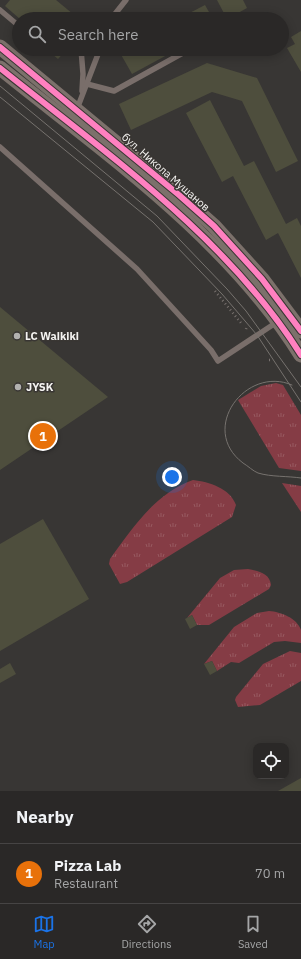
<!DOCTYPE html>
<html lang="en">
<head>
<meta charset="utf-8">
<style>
  :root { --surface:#2a2827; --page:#363433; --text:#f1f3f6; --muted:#a5a6a7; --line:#464444; --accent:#1a73e8 }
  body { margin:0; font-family:"IBM Plex Sans",sans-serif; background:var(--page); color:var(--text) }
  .controls { position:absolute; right:12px; bottom:12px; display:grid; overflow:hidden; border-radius:8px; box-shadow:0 2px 10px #0003 }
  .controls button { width:36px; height:36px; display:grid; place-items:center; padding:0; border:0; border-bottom:1px solid var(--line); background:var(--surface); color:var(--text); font:20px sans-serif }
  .you { position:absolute; left:172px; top:477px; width:14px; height:14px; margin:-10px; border:3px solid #fff; border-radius:50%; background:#1a73e8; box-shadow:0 0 0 6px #1a73e833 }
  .badge { display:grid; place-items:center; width:26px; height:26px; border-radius:50%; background:var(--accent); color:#fff; font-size:13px; font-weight:700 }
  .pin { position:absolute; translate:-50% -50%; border:2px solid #fff; box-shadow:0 1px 4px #0006 }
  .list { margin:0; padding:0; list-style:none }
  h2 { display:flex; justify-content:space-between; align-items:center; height:52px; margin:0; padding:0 16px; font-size:17px }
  h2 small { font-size:13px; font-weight:400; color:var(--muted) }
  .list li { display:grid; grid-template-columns:26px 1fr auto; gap:12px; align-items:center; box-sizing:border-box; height:60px; padding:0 16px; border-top:1px solid var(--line) }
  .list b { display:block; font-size:15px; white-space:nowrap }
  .list p { margin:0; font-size:13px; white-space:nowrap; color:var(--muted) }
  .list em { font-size:13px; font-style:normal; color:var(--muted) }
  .icon { flex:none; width:22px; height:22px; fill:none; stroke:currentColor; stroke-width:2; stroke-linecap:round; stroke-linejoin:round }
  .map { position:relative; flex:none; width:301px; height:791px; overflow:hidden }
  .search { position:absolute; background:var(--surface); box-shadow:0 2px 10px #0003; left:12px; right:12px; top:12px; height:44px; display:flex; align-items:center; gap:10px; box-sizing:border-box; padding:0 14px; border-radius:22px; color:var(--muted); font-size:15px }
  .sheet { height:112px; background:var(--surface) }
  nav { display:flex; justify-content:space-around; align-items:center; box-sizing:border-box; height:56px; border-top:1px solid var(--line); background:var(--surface); font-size:11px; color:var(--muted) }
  nav a { display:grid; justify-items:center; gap:2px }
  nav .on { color:var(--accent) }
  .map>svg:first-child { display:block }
  .grass { fill:url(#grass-tufts) }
  .building { fill:#4e4e3d }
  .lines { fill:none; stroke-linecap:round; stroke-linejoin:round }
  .path { stroke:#79726f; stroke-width:2.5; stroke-dasharray:1 3; stroke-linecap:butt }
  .lane { stroke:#796e6a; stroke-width:5.5 }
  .secondary { stroke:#7c716b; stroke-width:15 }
  .tram { stroke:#76726e; stroke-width:1 }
  .cycleway-casing { stroke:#393633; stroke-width:8 }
  .cycleway { stroke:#ff80c0; stroke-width:6 }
  .poi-dot { fill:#b2b1af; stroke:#393633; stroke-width:1.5 }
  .labels { text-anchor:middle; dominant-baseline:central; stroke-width:3; stroke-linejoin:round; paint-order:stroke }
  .street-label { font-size:11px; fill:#f4f3f1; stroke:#393633 }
  .poi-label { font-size:11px; font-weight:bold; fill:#f4f3f1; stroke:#393633; text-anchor:start }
</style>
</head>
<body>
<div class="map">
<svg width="301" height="791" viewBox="0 0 301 791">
  <defs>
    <pattern id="grass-tufts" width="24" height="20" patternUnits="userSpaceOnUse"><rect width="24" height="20" fill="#853c45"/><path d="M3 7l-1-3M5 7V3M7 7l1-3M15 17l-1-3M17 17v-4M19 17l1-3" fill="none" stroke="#975960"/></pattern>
  </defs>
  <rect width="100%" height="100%" fill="#383634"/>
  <g class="grass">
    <polygon points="276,383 283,385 301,415 301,471 279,468 238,400 261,386"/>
    <path d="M193 480C209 482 230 488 236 505L232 517 127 582 120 584 109 564 110 559C132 529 155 493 193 480Z"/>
    <polygon points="282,483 301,486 301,512"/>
    <path d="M248 569C257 571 270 573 271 585L269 589 209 625H197L192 615 187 618 220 578 234 570Z"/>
    <path d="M269 611C281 612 297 618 301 630 301 634 301 640 301 643L285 641 274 642 239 663 231 662 217 671 212 661 204 664 234 627 257 613Z"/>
    <polygon points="290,651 301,653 301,681 260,705 238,707 235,700 236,697 263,664"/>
  </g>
  <g class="building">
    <polygon points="10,0 56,0 79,19 20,19 5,6"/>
    <polygon points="217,0 243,0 247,8 227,19"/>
    <polygon points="205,5 213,19 178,19"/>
    <polygon points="301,31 301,72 287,48 295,44 291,37"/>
    <polygon points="46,49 67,49 58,59"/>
    <polygon points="123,49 178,49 132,74 119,51"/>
    <polygon points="207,63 257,78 298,161 276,172 242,101 212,92 131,130 119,104"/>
    <polygon points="210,100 244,166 254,161 286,224 297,218 301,226 301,278 278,233 266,240 233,176 222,182 186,113"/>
    <polygon points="0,307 108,397 0,470"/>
    <polygon points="43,519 89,599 0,651 0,544"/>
    <polygon points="192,615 197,625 190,629 185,619"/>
    <polygon points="212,661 217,671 210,675 204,664"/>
    <polygon points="10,663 16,674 0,683 0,669"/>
    <polygon points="301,778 301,791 278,791"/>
  </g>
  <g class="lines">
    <g class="path">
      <polyline points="215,291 241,323"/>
      <polyline points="246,329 247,326"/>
      <polyline points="269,360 271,360"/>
    </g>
    <g class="lane">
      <polyline points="0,10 19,26"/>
      <polyline points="111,19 126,0"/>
      <polyline points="81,49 83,74 82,91"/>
      <polyline points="87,84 114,91 190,49"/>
      <polyline points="77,109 100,49"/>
      <polyline points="0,147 137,269 211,350 218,361 277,322"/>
    </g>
    <g class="secondary">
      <polyline points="0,47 179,195 214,226 262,279 301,331"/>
      <path d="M0 68C107 154 227 237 301 355"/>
    </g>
    <g class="tram">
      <polyline points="0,86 157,216 227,289 246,311 301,387"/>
      <polyline points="0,97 153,222 222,294 257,335 301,402"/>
      <path d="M292 385C246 365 198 429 243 463 248 466 253 471 258 473 271 477 288 476 301 478"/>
    </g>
    <defs>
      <g id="cycleway">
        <polyline points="0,47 179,195 214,226 262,279 301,331"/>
        <path d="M0 68C107 154 227 237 301 355"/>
      </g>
    </defs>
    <use href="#cycleway" class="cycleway-casing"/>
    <use href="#cycleway" class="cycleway"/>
  </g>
  <g class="poi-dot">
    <circle cx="17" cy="336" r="4"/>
    <circle cx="18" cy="387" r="4"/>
  </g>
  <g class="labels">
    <g class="street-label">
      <text transform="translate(166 172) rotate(41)">бул. Никола Мушанов</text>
    </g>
    <g class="poi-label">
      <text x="25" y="336">LC Waikiki</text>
      <text x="26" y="387">JYSK</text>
    </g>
  </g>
</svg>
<div class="controls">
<button><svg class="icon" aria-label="locate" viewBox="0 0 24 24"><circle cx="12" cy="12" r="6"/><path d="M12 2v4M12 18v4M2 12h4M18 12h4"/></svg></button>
</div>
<div class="you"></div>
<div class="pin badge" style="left:43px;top:436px;background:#e8710a">1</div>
<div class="search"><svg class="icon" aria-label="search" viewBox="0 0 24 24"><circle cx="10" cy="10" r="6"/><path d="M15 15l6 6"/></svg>Search here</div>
</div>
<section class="sheet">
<h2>Nearby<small></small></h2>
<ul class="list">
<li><span class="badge" style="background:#e8710a">1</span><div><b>Pizza Lab</b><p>Restaurant</p></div><em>70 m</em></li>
</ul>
</section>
<nav>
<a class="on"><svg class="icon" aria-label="map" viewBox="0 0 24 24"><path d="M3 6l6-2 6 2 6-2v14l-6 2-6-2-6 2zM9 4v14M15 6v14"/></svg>Map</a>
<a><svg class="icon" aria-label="directions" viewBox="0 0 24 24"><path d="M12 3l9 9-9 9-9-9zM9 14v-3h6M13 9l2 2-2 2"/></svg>Directions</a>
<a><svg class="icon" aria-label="saved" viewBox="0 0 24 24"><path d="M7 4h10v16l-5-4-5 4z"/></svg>Saved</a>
</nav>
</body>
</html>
